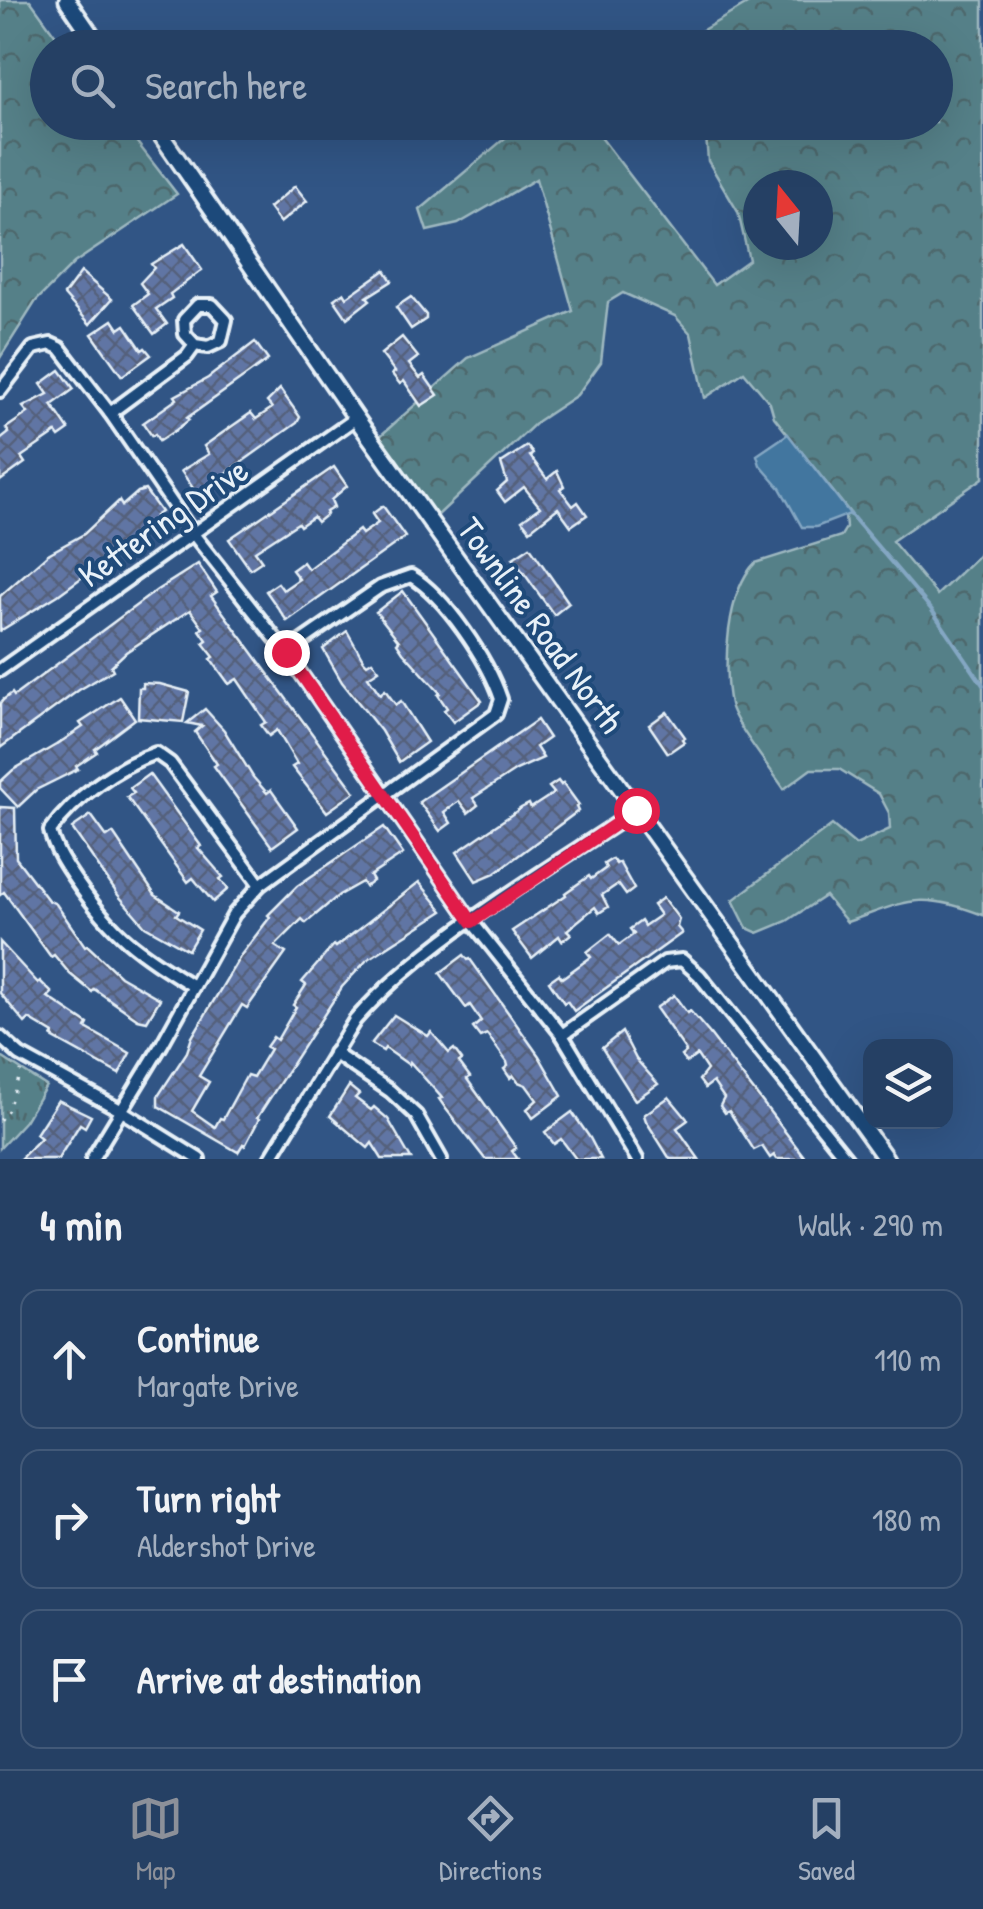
<!DOCTYPE html>
<html lang="en">
<head>
<meta charset="utf-8">
<style>
  :root { --surface:#254064; --page:#2d476a; --text:#f1f3f6; --muted:#a3afbf; --line:#425978; --accent:#8c9099 }
  body { margin:0; font-family:"Patrick Hand",sans-serif; background:var(--page); color:var(--text) }
  .controls { position:absolute; right:30px; bottom:30px; display:grid; overflow:hidden; border-radius:20px; box-shadow:0 10px 40px #0002 }
  .controls button { width:90px; height:90px; display:grid; place-items:center; padding:0; border:0; border-bottom:2px solid var(--line); background:var(--surface); color:var(--text); font:50px sans-serif }
  .compass { position:absolute; left:743px; top:170px; width:90px; height:90px; border-radius:50%; background:var(--surface); box-shadow:0 10px 40px #0002; rotate:342deg }
  .stop { position:absolute; width:30px; height:30px; margin:-22px; border:8px solid #e11d48; border-radius:50%; background:#fff }
  .stop.end { background:#e11d48; border-color:#fff; box-shadow:0 2px 10px #0008 }
  .list { margin:0; padding:0; list-style:none }
  h2 { display:flex; justify-content:space-between; align-items:center; height:130px; margin:0; padding:0 40px; font-size:42px }
  h2 small { font-size:32px; font-weight:400; color:var(--muted) }
  .list li { display:grid; grid-template-columns:65px 1fr auto; gap:30px; align-items:center; box-sizing:border-box; height:140px; margin:0 20px 20px; padding:0 20px; border:2px solid var(--line); border-radius:20px }
  .list b { display:block; font-size:38px; white-space:nowrap }
  .list p { margin:0; font-size:32px; white-space:nowrap; color:var(--muted) }
  .list em { font-size:32px; font-style:normal; color:var(--muted) }
  .icon { flex:none; width:55px; height:55px; fill:none; stroke:currentColor; stroke-width:2; stroke-linecap:round; stroke-linejoin:round }
  .map { position:relative; flex:none; width:983px; height:1159px; overflow:hidden }
  .search { position:absolute; background:var(--surface); box-shadow:0 10px 40px #0002; left:30px; right:30px; top:30px; height:110px; display:flex; align-items:center; gap:25px; box-sizing:border-box; padding:0 35px; border-radius:55px; color:var(--muted); font-size:38px }
  .sheet { height:610px; background:var(--surface) }
  nav { display:flex; justify-content:space-around; align-items:center; box-sizing:border-box; height:140px; border-top:2px solid var(--line); background:var(--surface); font-size:28px; color:var(--muted) }
  nav a { display:grid; justify-items:center; gap:5px }
  nav .on { color:var(--accent) }
  .map>svg:first-child { display:block }
  .grass { fill:url(#grass-tufts); stroke:#9eb8c0; stroke-width:2.5 }
  .forest { fill:url(#forest-crowns); stroke:#9eb8c0; stroke-width:2.5; fill-rule:evenodd }
  .water { fill:#42769f; stroke:#84a7c3; stroke-width:2.5 }
  .lines { fill:none; stroke-linecap:round; stroke-linejoin:round }
  .stream { stroke:#84a7c3; stroke-width:4 }
  .building { fill:url(#building-cross-hatch); stroke:#e8f1f8; stroke-width:2.5 }
  .street-casing { stroke:#e8f1f8; stroke-width:18 }
  .secondary-casing { stroke:#e8f1f8; stroke-width:21 }
  .path { stroke:#e8f1f8; stroke-width:2.5; stroke-dasharray:2.5 8; stroke-linecap:butt }
  .street { stroke:#1f4a7a; stroke-width:10 }
  .secondary { stroke:#1f4a7a; stroke-width:14 }
  .route { stroke:#e11d48; stroke-width:12 }
  .labels { text-anchor:middle; dominant-baseline:central; stroke-width:8; stroke-linejoin:round; paint-order:stroke }
  .street-label { font-size:35px; fill:#e8f1f8; stroke:#1f4a7a }
</style>
</head>
<body>
<div class="map">
<svg width="983" height="1159" viewBox="0 0 983 1159">
  <defs>
    <pattern id="grass-tufts" width="24" height="20" patternUnits="userSpaceOnUse" patternTransform="scale(2.5)"><rect width="24" height="20" fill="#558088"/><path d="M3 7l-1-3M5 7V3M7 7l1-3M15 17l-1-3M17 17v-4M19 17l1-3" fill="none" stroke="#4e676c"/></pattern>
    <pattern id="forest-crowns" width="20" height="18" patternUnits="userSpaceOnUse" patternTransform="scale(2.5)"><rect width="20" height="18" fill="#558088"/><path d="M2 6a3 3 0 1 1 6 0M12 15a3 3 0 1 1 6 0" fill="none" stroke="#4e676c"/></pattern>
    <pattern id="building-cross-hatch" width="8" height="8" patternUnits="userSpaceOnUse" patternTransform="scale(2.5)"><rect width="8" height="8" fill="#6075a4"/><path d="M0 0l8 8M0 8l8-8" fill="none" stroke="#54617c"/></pattern>
  </defs>
  <rect width="100%" height="100%" fill="#315585"/>
  <filter id="ink" filterUnits="userSpaceOnUse"><feTurbulence type="fractalNoise" baseFrequency=".01" numOctaves="2"/><feDisplacementMap in="SourceGraphic" scale="20" xChannelSelector="R" yChannelSelector="G"/><feConvolveMatrix kernelMatrix="1 2 1 2 8 2 1 2 1" color-interpolation-filters="sRGB"/></filter>
  <g filter="url(#ink)">
    <polygon class="grass" points="0,1056 46,1086 25,1121 0,1148"/>
    <g class="forest">
      <polygon points="0,0 30,0 64,47 48,48 48,122 122,123 177,194 74,263 36,301 0,358"/>
      <path d="M754 0H983V478L892 541 937 595 983 551V915C919 890 908 901 847 922L825 896 787 921 758 933 747 928 733 900 832 825 856 845 890 829 889 813 879 794 839 769H811L784 789C772 771 734 723 730 704 722 667 727 591 755 563L841 536 846 528 845 516 850 513 774 417 770 403 744 372 705 398 691 334 675 316 623 293 608 302 601 362 577 395 538 421 437 516 379 437 468 358 573 311 536 179 458 224 427 231 420 210 523 123H590L714 285 749 260 738 212 708 161 705 123 936 122V48L674 47ZM758 185H818V245H758Z"/>
    </g>
    <polygon class="water" points="788,434 850,514 816,527 802,527 780,488 760,465 757,455"/>
    <g class="lines">
      <polyline class="stream" points="850,514 931,609 983,685"/>
    </g>
    <g class="building">
      <polygon points="295,186 307,201 280,223 269,208"/>
      <polygon points="184,244 202,270 170,294 172,298 156,309 167,324 154,334 133,305 148,294 140,283 154,268 151,264"/>
      <polygon points="385,270 392,281 367,297 370,300 347,318 334,299 344,292 347,297"/>
      <polygon points="81,272 112,299 90,324 64,295"/>
      <polygon points="411,297 426,315 426,319 411,329 396,307"/>
      <polygon points="113,320 119,329 125,325 142,350 145,348 151,355 122,376 92,334"/>
      <polygon points="402,337 418,357 409,364 420,378 424,375 438,395 421,406 404,381 400,384 392,374 395,372 381,354"/>
      <polygon points="255,342 268,360 187,418 189,420 176,430 159,441 155,434 152,436 143,423 177,399 175,396 208,378"/>
      <polygon points="60,370 74,389 52,405 69,430 59,437 56,433 21,457 25,463 0,481 0,440 9,433 6,428 28,413 23,407 48,394 41,384"/>
      <polygon points="280,389 300,417 297,423 197,494 181,471 209,454 204,446 218,436 251,413 256,419 272,408 267,402"/>
      <polygon points="527,446 533,454 530,456 547,479 557,471 564,486 560,489 573,506 578,502 587,515 571,526 558,508 530,530 522,520 540,507 524,487 505,502 497,491 507,482 501,463"/>
      <polygon points="334,467 347,486 331,500 334,507 326,512 327,514 317,522 313,517 300,526 298,523 255,551 262,561 250,569 229,539"/>
      <polygon points="145,490 161,512 155,516 159,521 58,595 0,631 0,596 48,554 84,534 119,501 122,506 138,492"/>
      <polygon points="383,506 405,537 287,621 266,591 278,583 283,590 299,579 292,570 303,562 308,569 359,530 362,534 378,523 372,514"/>
      <polygon points="530,547 569,603 554,615 513,558"/>
      <polygon points="198,564 217,592 211,596 355,792 327,812 292,767 297,764 277,730 269,736 261,725 266,722 237,679 229,684 211,659 214,657 203,643 207,640 200,630 203,628 190,610 126,652 111,666 113,670 79,690 0,748 0,704 3,700 12,693 14,696 157,590"/>
      <polygon points="403,591 482,701 453,722 444,710 447,708 438,695 440,693 403,652 397,643 399,641 376,612"/>
      <polygon points="347,631 364,661 367,664 372,661 379,670 368,677 380,694 385,690 396,705 401,701 427,742 399,762 381,731 342,682 323,649"/>
      <polygon points="143,683 160,684 189,692 183,722 138,718 139,688 143,688"/>
      <polygon points="120,697 135,719 95,749 97,752 76,766 78,769 36,790 18,807 0,788 0,782 13,770 56,745 83,727 80,723"/>
      <polygon points="205,709 224,730 253,777 267,793 271,790 298,828 272,847 214,766 217,764 195,732 202,726 187,723"/>
      <polygon points="667,712 685,737 682,739 684,742 668,753 649,725"/>
      <polygon points="537,720 549,738 536,747 543,758 516,770 473,798 478,805 468,813 459,801 444,812 451,823 440,831 419,802"/>
      <polygon points="149,774 201,846 198,848 223,877 220,879 228,889 213,902 193,878 188,882 127,797 134,793 130,788"/>
      <polygon points="558,781 561,785 563,783 579,805 576,807 578,811 495,873 476,881 457,852 521,808 529,804 531,808 554,793 549,787"/>
      <polygon points="0,807 15,808 16,858 48,900 56,904 85,946 87,945 120,976 160,999 147,1021 138,1019 94,989 92,992 70,974 54,955 51,957 4,892 0,895"/>
      <polygon points="91,815 107,837 113,833 155,895 179,911 176,915 200,930 188,950 145,926 118,895 72,828"/>
      <polygon points="384,827 403,854 370,876 373,881 365,887 362,882 339,895 306,923 302,919 275,946 286,953 247,1008 242,1005 199,1076 209,1082 192,1111 215,1127 220,1118 223,1119 247,1075 253,1077 270,1049 266,1047 273,1037 277,1040 296,1007 293,1005 306,985 302,982 334,945 336,947 419,882 443,911 367,960 342,987 257,1118 259,1119 245,1146 243,1144 238,1152 158,1106 158,1096 187,1052 192,1037 241,955 270,917 268,915 297,886"/>
      <polygon points="612,859 616,864 619,862 634,889 626,895 618,884 602,895 608,907 599,913 595,907 567,930 571,934 562,941 559,936 532,958 512,931 566,895 565,893 589,876 591,879 606,868 604,864"/>
      <polygon points="663,898 679,919 677,927 682,933 574,1011 567,1001 564,1003 549,981 559,974 562,978 591,957 587,952 610,934 619,945 634,934 630,929 641,921 644,926 660,915 653,905"/>
      <polygon points="0,942 38,983 40,981 52,993 48,997 88,1024 86,1028 130,1053 119,1074 52,1037 54,1034 29,1019 25,1023 0,993"/>
      <polygon points="464,955 468,960 470,959 539,1056 562,1096 533,1118 527,1109 537,1100 526,1085 518,1082 513,1075 510,1078 504,1069 508,1066 507,1062 487,1034 480,1037 473,1028 481,1021 470,1005 466,1008 440,973"/>
      <polygon points="674,995 687,1013 690,1011 710,1034 806,1159 777,1159 774,1155 770,1158 762,1146 754,1150 729,1111 725,1113 720,1106 724,1098 713,1082 705,1088 699,1080 707,1070 697,1055 686,1063 681,1056 686,1052 684,1048 656,1008"/>
      <polygon points="394,1015 428,1036 431,1032 449,1053 454,1049 462,1060 459,1062 470,1077 467,1079 516,1148 512,1151 518,1159 485,1159 446,1109 439,1099 442,1098 410,1062 409,1065 385,1048 383,1051 371,1044"/>
      <polygon points="622,1032 636,1059 658,1084 635,1100 602,1048"/>
      <polygon points="349,1086 359,1094 355,1098 371,1110 374,1107 388,1119 411,1159 382,1159 372,1143 368,1148 330,1116"/>
      <polygon points="669,1097 688,1120 677,1128 699,1159 670,1159 646,1121 644,1115"/>
      <polygon points="58,1100 91,1116 85,1127 80,1124 58,1159 20,1159 41,1138 36,1134"/>
      <polygon points="572,1112 590,1138 601,1159 576,1159 561,1139 554,1144 545,1132"/>
    </g>
    <g class="lines">
      <defs>
        <g id="street">
          <polyline points="0,391 33,348 51,344 60,348 110,413 194,535 286,652 472,922 562,1035 637,1159"/>
          <polyline points="110,413 187,356 195,345 208,347 221,341 226,320 212,305 198,305 184,320 185,334 195,345"/>
          <polyline points="0,670 356,418"/>
          <path d="M193 986C137 951 114 936 76 881 65 865 55 850 50 831 74 798 117 766 156 753L170 763 260 885"/>
          <polyline points="562,1035 665,962 682,960 699,975 847,1159"/>
          <polyline points="0,1037 20,1055 122,1111 199,1159"/>
          <polyline points="334,1053 390,1091 416,1115 441,1159"/>
          <path d="M92 1159 162 1044 234 914 260 885 496 714 501 699C488 660 445 596 411 576L380 587 286 652"/>
          <path d="M270 1159 355 1020C426 939 546 871 637 810"/>
        </g>
        <g id="secondary">
          <polyline points="67,0 100,48"/>
          <polyline points="152,122 356,418 886,1159"/>
        </g>
      </defs>
      <use href="#street" class="street-casing"/>
      <use href="#secondary" class="secondary-casing"/>
      <polyline class="path" points="0,1120 8,1110 21,1071"/>
      <use href="#street" class="street"/>
      <use href="#secondary" class="secondary"/>
    </g>
  </g>
  <g class="lines" filter="url(#ink)">
    <polyline class="route" points="286,652 472,922 636,810"/>
  </g>
  <g class="labels">
    <g class="street-label">
      <text transform="translate(163 522) rotate(-35)">Kettering Drive</text>
      <text transform="translate(541 625) rotate(54)">Townline Road North</text>
    </g>
  </g>
</svg>
<div class="controls">
<button><svg class="icon" aria-label="layers" viewBox="0 0 24 24"><path d="M12 4l9 5-9 5-9-5zM3 14l9 5 9-5"/></svg></button>
</div>
<svg class="compass" viewBox="-18 -18 36 36"><path d="M0-13l5 13h-10z" fill="#e53935"/><path d="M0 13l5-13h-10z" fill="#a3afbf"/></svg>
<div class="stop" style="left:636px;top:810px"></div>
<div class="stop end" style="left:286px;top:652px"></div>
<div class="search"><svg class="icon" aria-label="search" viewBox="0 0 24 24"><circle cx="10" cy="10" r="6"/><path d="M15 15l6 6"/></svg>Search here</div>
</div>
<section class="sheet">
<h2>4 min<small>Walk · 290 m</small></h2>
<ul class="list">
<li><svg class="icon" aria-label="ahead" viewBox="0 0 24 24"><path d="M12 20V5M6 11l6-6 6 6"/></svg><div><b>Continue</b><p>Margate Drive</p></div><em>110 m</em></li>
<li><svg class="icon" aria-label="right" viewBox="0 0 24 24"><path d="M7 20v-9h11M14 6l5 5-5 5"/></svg><div><b>Turn right</b><p>Aldershot Drive</p></div><em>180 m</em></li>
<li><svg class="icon" aria-label="arrive" viewBox="0 0 24 24"><path d="M6 21V4h12l-3 4 3 4H6"/></svg><div><b>Arrive at destination</b></div></li>
</ul>
</section>
<nav>
<a class="on"><svg class="icon" aria-label="map" viewBox="0 0 24 24"><path d="M3 6l6-2 6 2 6-2v14l-6 2-6-2-6 2zM9 4v14M15 6v14"/></svg>Map</a>
<a><svg class="icon" aria-label="directions" viewBox="0 0 24 24"><path d="M12 3l9 9-9 9-9-9zM9 14v-3h6M13 9l2 2-2 2"/></svg>Directions</a>
<a><svg class="icon" aria-label="saved" viewBox="0 0 24 24"><path d="M7 4h10v16l-5-4-5 4z"/></svg>Saved</a>
</nav>
</body>
</html>
